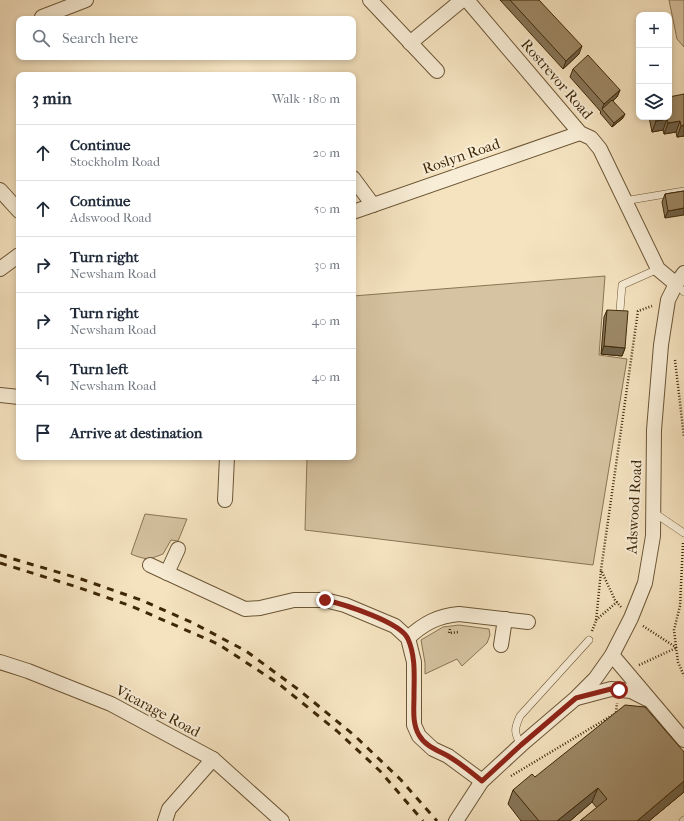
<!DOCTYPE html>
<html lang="en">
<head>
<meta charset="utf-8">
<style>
  :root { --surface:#fff; --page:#f6f6f7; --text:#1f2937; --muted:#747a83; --line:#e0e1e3 }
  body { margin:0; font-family:"IM FELL French Canon",serif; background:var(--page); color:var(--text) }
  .controls { position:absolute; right:12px; top:12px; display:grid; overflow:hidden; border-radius:8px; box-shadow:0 2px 6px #0003 }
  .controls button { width:36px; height:36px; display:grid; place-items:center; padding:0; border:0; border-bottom:1px solid var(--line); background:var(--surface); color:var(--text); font:20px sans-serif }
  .stop { position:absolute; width:12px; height:12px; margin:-9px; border:3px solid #8f2418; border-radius:50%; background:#fff }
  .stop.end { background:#8f2418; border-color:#fff; box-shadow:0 1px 4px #0008 }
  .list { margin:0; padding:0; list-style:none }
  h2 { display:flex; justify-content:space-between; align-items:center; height:52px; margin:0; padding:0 16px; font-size:17px }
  h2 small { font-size:13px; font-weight:400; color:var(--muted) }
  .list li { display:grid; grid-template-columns:26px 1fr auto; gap:12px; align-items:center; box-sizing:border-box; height:56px; padding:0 16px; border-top:1px solid var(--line) }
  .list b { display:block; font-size:15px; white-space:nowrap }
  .list p { margin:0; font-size:13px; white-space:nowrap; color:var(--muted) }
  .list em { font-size:13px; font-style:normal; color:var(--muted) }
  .icon { flex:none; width:22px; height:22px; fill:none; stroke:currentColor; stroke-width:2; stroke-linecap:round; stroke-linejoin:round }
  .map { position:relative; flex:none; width:684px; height:821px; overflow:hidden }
  .search { position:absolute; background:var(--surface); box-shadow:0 2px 6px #0003; left:16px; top:16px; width:340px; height:44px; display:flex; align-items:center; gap:10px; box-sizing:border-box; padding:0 14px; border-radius:8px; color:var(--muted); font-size:15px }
  .panel { position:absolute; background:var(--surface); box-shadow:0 2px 6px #0003; left:16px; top:72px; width:340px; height:388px; border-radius:8px }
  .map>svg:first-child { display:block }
  .green { fill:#d6c3a1; stroke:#8a7554 }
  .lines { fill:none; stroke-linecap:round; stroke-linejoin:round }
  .lane-casing { stroke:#6c5635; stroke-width:8 }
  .street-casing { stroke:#6c5635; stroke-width:16 }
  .path { stroke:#3e2707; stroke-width:2.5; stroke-dasharray:1 2; stroke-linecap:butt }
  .lane { stroke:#f8edd6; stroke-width:7 }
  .street { stroke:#f8edd6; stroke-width:14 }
  .rail { stroke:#3e2707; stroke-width:3; stroke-dasharray:7 7; stroke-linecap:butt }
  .wall { fill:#877659; stroke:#3e2707 }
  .shaded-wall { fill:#6e6048; stroke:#3e2707 }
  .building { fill:#9d8967; stroke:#3e2707 }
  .route { stroke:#8f2418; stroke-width:5 }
  .labels { text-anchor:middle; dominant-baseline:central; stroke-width:4; stroke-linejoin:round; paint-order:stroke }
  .street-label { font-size:15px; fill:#3e2707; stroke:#f8edd6 }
</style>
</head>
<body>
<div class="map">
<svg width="684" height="821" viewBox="0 0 684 821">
  <rect width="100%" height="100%" fill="#f5e3c0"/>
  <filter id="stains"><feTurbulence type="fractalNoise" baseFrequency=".005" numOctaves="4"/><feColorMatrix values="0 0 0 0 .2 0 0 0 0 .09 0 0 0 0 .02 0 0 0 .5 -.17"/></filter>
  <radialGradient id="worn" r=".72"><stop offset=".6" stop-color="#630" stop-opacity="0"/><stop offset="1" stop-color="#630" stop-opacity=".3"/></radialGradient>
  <g class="green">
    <polygon points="669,0 684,0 684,47 677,39"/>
    <polygon points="605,276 599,355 627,359 593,565 305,530 307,457 353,457 353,296"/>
    <path d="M145 514 187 519 178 541 171 540 163 554C148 560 146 560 131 554Z"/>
    <polygon points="459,625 489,629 490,635 487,643 462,666 457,659 425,674 425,663 421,640 443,627"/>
  </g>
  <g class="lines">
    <defs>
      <g id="lane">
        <polyline points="624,201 684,191"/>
        <polyline points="676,284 684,292"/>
        <polyline points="620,310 622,285 658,269"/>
        <polyline points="653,512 684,533"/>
        <path d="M521 745C514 733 514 729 520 716L589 640"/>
        <polyline points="683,821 684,820"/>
      </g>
      <g id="street">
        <polyline points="370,0 437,71"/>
        <polyline points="467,0 580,133 591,138 600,149 658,269 676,284"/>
        <polyline points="42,17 86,0"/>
        <polyline points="410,43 462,0"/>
        <polyline points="353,178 373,205"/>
        <polyline points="0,190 19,211"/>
        <polyline points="353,212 580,133"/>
        <polyline points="0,269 19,255"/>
        <polyline points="0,395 19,397"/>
        <polyline points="225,500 227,457"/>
        <polyline points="150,565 245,609 260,608 294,600 325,600 345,605 395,626 408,638 414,662 414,725 419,736 433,749 448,756 482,781"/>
        <polyline points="167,573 178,549"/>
        <path d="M408 638C424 623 438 616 459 614L528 622"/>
        <polyline points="501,645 505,619"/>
        <polyline points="612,655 684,740"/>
        <polyline points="0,662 28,671 111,704 213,759 282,821"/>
        <polyline points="577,698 611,689 631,691 647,699"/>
        <polyline points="165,821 169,809 213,759"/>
        <polyline points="456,821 482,781 521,745 576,698 595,679 612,655 631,618 645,583 653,536 654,430 661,345 668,300 676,284 684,273"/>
      </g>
    </defs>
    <use href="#lane" class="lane-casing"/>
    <use href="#street" class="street-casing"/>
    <g class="path">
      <polyline points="675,360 684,437"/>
      <polyline points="683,543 680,606 674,630 678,662 684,676"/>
      <polyline points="621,607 615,600 601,570 638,311 652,306"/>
      <polyline points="596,620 617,602"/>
      <polyline points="643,626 677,648"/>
      <polyline points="450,629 449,633 459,632"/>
      <polyline points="592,631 596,621 601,571"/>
      <polyline points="639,665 676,648"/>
      <polyline points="511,776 616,713 617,703"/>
    </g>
    <use href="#lane" class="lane"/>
    <use href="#street" class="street"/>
    <g class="rail">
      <polyline points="0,555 81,579 141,600 193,623 246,651 299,690 355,736 401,780 437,821"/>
      <polyline points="0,563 77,587 131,606 218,644 279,684 337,731 380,771 423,821"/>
    </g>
  </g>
  <g class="wall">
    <polygon points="500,0 539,0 579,54 563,69"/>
    <polygon points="639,40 639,51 638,43"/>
    <polygon points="573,69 620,90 617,97 613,101 623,118 612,127 600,113 601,112 570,77"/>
    <polygon points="684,94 684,136 677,137 676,132 664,134 663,130 652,132 649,117 669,117"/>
    <polygon points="684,191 665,218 662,202 665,194"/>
    <polygon points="607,310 625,348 622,356 601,354 604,317"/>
    <polygon points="535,777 684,792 649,821 580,821 597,808 592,802 570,821 521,821 508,804 513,790"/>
  </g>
  <g class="shaded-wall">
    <polygon points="582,46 579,54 563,69 566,61"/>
    <polygon points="620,90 617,97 603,110 602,109 604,104"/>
    <polygon points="625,114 623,118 612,127 614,123"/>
    <polygon points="667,119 663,130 652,132 656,121"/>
    <polygon points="680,121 676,132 664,134 668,123"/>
    <polygon points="684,125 684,136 677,137 681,126"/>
    <polygon points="684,208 684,215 665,218 668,211"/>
    <polygon points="604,346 625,348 622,356 601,354"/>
    <polygon points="684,781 684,792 649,821 637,821"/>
    <polygon points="598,788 592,802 570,821 557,821"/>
  </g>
  <g class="building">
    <polygon points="510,0 539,0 582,46 566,61"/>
    <polygon points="588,55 620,90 604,104 573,69"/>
    <polygon points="684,94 684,125 681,126 680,121 668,123 667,119 656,121 655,117 669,117 669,97"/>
    <polygon points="612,100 625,114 614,123 602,109"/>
    <polygon points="684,191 684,208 668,211 665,194"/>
    <polygon points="607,310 628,311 625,348 604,346"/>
    <polygon points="625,705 645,707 684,752 684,781 637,821 580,821 607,799 598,788 557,821 539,821 513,790 532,774 535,777"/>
  </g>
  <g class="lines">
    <path class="route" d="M325 600C343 604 401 622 408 639 416 657 414 677 414 696 414 709 412 723 419 735 425 746 437 750 448 756 460 763 471 772 482 781L521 745 576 698 611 689 619 690"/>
  </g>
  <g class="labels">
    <g class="street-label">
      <text transform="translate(557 79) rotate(49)">Rostrevor Road</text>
      <text transform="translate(461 156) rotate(-19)">Roslyn Road</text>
      <text transform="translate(634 507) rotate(-87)">Adswood Road</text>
      <text transform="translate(158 711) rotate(28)">Vicarage Road</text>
    </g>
  </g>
  <rect width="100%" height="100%" filter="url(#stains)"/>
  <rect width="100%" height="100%" fill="url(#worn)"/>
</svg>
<div class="controls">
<button>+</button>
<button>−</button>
<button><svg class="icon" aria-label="layers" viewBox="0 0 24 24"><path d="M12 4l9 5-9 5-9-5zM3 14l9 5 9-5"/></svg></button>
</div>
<div class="stop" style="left:619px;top:690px"></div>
<div class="stop end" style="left:325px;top:600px"></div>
<div class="search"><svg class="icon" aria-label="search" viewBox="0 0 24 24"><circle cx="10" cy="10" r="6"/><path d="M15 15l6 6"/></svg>Search here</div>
<section class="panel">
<h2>3 min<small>Walk · 180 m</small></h2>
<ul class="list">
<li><svg class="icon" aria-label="ahead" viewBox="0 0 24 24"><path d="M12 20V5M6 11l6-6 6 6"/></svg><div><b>Continue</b><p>Stockholm Road</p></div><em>20 m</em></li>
<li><svg class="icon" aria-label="ahead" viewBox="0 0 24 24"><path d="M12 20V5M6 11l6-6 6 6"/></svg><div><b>Continue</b><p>Adswood Road</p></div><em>50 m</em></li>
<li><svg class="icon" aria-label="right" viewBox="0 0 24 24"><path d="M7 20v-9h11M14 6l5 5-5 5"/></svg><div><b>Turn right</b><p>Newsham Road</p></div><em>30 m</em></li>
<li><svg class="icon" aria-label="right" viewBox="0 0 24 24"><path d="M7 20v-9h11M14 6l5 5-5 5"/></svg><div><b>Turn right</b><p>Newsham Road</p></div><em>40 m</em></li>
<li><svg class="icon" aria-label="left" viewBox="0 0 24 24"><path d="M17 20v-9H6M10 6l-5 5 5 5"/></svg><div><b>Turn left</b><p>Newsham Road</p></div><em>40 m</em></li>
<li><svg class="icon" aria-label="arrive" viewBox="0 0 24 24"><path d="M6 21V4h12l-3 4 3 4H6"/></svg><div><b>Arrive at destination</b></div></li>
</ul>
</section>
</div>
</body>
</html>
